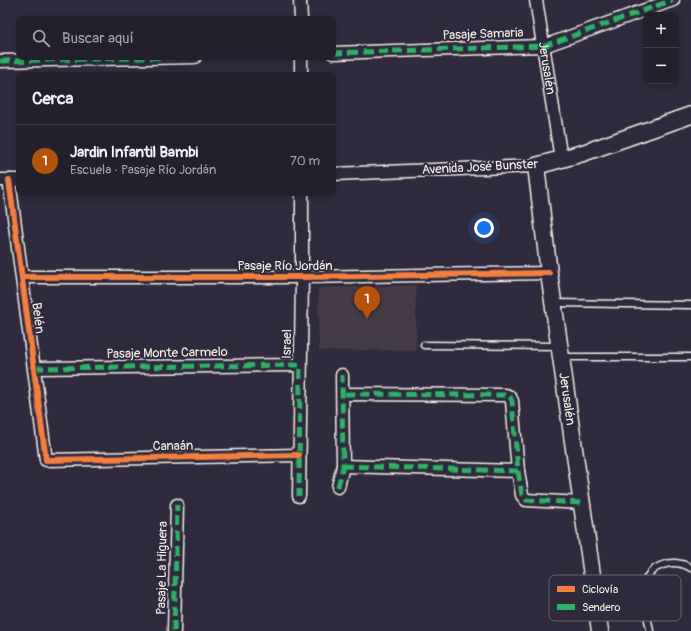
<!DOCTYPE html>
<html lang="es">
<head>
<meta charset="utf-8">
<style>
  :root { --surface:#23202e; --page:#2b2836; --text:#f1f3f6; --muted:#a3a3aa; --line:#403e4a; --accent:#b45309 }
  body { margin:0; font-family:Pangolin,sans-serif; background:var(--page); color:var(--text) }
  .controls { position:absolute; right:12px; top:12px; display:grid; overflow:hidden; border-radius:8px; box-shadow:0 2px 6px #0003 }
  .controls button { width:36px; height:36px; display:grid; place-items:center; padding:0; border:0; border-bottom:1px solid var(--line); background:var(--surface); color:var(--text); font:20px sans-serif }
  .you { position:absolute; left:484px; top:228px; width:14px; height:14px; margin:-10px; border:3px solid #fff; border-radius:50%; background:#1a73e8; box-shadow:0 0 0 6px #1a73e833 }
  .badge { display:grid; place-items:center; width:26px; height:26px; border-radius:50%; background:var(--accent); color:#fff; font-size:13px; font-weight:700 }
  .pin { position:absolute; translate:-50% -33px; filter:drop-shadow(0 1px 2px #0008) }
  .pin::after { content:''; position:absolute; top:21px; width:14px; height:12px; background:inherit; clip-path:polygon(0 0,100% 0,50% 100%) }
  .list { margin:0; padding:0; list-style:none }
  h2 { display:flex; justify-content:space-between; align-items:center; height:52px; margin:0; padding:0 16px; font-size:17px }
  h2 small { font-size:13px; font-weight:400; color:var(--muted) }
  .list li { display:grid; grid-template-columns:26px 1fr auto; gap:12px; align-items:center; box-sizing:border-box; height:72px; padding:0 16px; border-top:1px solid var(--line) }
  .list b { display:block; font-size:15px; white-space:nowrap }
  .list p { margin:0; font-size:13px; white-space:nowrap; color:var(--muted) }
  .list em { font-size:13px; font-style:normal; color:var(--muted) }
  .icon { flex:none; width:22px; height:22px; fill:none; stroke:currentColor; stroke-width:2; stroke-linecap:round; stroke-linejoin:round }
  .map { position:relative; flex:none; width:691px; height:631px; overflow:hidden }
  .search { position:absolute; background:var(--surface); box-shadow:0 2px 6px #0003; left:16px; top:16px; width:320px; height:44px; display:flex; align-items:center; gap:10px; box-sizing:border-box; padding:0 14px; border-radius:8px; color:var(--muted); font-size:15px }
  .panel { position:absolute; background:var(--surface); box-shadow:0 2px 6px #0003; left:16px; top:72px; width:320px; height:124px; border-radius:8px }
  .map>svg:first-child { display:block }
  .built { fill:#443b48 }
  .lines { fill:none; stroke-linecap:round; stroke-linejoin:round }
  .lane-casing { stroke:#f4f1e8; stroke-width:9 }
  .street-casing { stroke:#f4f1e8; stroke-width:15 }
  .secondary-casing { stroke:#f4f1e8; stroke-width:19 }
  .lane { stroke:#2f2a3d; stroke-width:6 }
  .street { stroke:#2f2a3d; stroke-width:12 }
  .secondary { stroke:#2f2a3d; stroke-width:16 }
  .quiet { stroke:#2db169; stroke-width:5; stroke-dasharray:10 5; stroke-linecap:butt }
  .cycleway-casing { stroke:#2f2a3d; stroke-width:8 }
  .cycleway { stroke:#f27e40; stroke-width:6 }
  .labels { text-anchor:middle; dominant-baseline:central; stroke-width:4; stroke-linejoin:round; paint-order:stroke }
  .street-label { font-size:13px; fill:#f4f1e8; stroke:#2f2a3d }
  .key { fill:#2f2a3d; stroke:#6a6670; stroke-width:1 }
  .key-label { font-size:11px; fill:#f4f1e8 }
</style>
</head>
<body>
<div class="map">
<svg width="691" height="631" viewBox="0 0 691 631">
  <rect width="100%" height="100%" fill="#2f2a3d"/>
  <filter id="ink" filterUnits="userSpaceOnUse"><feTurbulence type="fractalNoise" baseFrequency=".025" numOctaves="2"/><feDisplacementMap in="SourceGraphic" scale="8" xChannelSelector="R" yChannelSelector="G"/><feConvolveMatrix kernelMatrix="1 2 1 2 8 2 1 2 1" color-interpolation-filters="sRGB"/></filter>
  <g filter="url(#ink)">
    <polygon class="built" points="416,285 416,350 319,351 318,288"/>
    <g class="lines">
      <defs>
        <g id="lane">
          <polyline points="555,303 691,305"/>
          <polyline points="424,345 558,346"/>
          <polyline points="561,357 691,357"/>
          <path d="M650 631C648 619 643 599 644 587 646 565 675 557 691 568"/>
        </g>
        <g id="street">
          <polyline points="300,0 301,19"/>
          <path id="s1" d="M536 0 561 159"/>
          <polyline points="333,53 544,46 673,0"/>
          <polyline points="301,57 301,75"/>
          <polyline points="0,61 195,57"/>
          <polyline points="333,174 536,166"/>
          <polyline points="0,180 19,180"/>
          <polyline points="9,180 46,460 299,455"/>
          <polyline points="22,277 302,277 549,273"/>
          <polyline points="34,368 300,365"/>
          <polyline points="343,466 518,471 512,401 510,397 506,395 343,394"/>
          <polyline points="518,471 522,495 526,500 582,503"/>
          <polyline points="338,487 343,466 342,375"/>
          <polyline points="299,496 302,277 302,193"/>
          <polyline points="174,631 177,505"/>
        </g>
        <polyline id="secondary" points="600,631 549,273 536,166 583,153 691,115"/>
      </defs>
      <use href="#lane" class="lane-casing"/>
      <use href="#street" class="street-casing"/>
      <use href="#secondary" class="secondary-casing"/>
      <use href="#lane" class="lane"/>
      <use href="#street" class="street"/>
      <use href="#secondary" class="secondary"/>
      <g class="quiet">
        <polyline points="333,53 544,46 673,0"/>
        <polyline points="0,61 195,57"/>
        <polyline points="34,368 300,365 299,496"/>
        <polyline points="343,466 518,471 512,401 510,397 506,395 343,394"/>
        <polyline points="518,471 522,495 526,500 582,503"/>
        <polyline points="338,487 343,466 342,375"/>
        <polyline points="174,631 177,505"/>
      </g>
      <defs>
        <g id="cycleway">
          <polyline points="9,180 46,460 299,455"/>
          <polyline points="22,277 302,277 549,273"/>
        </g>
      </defs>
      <use href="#cycleway" class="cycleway-casing"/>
      <use href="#cycleway" class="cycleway"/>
    </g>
  </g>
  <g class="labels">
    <g class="street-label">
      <text transform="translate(483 34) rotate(-2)">Pasaje Samaria</text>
      <text stroke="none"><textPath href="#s1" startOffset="69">Jerusalén</textPath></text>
      <text transform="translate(480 167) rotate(-3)">Avenida José Bunster</text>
      <text x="285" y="266">Pasaje Río Jordán</text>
      <text transform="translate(38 318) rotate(83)">Belén</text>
      <text transform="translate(287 344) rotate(-89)">Israel</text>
      <text transform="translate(167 353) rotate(-1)">Pasaje Monte Carmelo</text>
      <text transform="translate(567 399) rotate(82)">Jerusalén</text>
      <text transform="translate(173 446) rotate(-1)">Canaán</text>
      <text transform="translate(162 568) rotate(-89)">Pasaje La Higuera</text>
    </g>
  </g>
  <rect x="549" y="575" width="132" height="46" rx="6" class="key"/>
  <rect x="557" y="586" width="18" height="6" fill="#f27e40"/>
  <rect x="557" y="604" width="18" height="6" fill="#2db169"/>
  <g class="key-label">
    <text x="582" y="593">Ciclovía</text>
    <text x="582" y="611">Sendero</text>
  </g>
</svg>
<div class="controls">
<button>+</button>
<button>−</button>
</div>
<div class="you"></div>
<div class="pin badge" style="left:367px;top:319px">1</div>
<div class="search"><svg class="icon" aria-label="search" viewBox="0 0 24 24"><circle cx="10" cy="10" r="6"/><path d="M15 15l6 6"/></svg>Buscar aquí</div>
<section class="panel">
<h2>Cerca<small></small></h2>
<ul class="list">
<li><span class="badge">1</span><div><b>Jardin Infantil Bambi</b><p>Escuela · Pasaje Río Jordán</p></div><em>70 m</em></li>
</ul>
</section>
</div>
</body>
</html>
